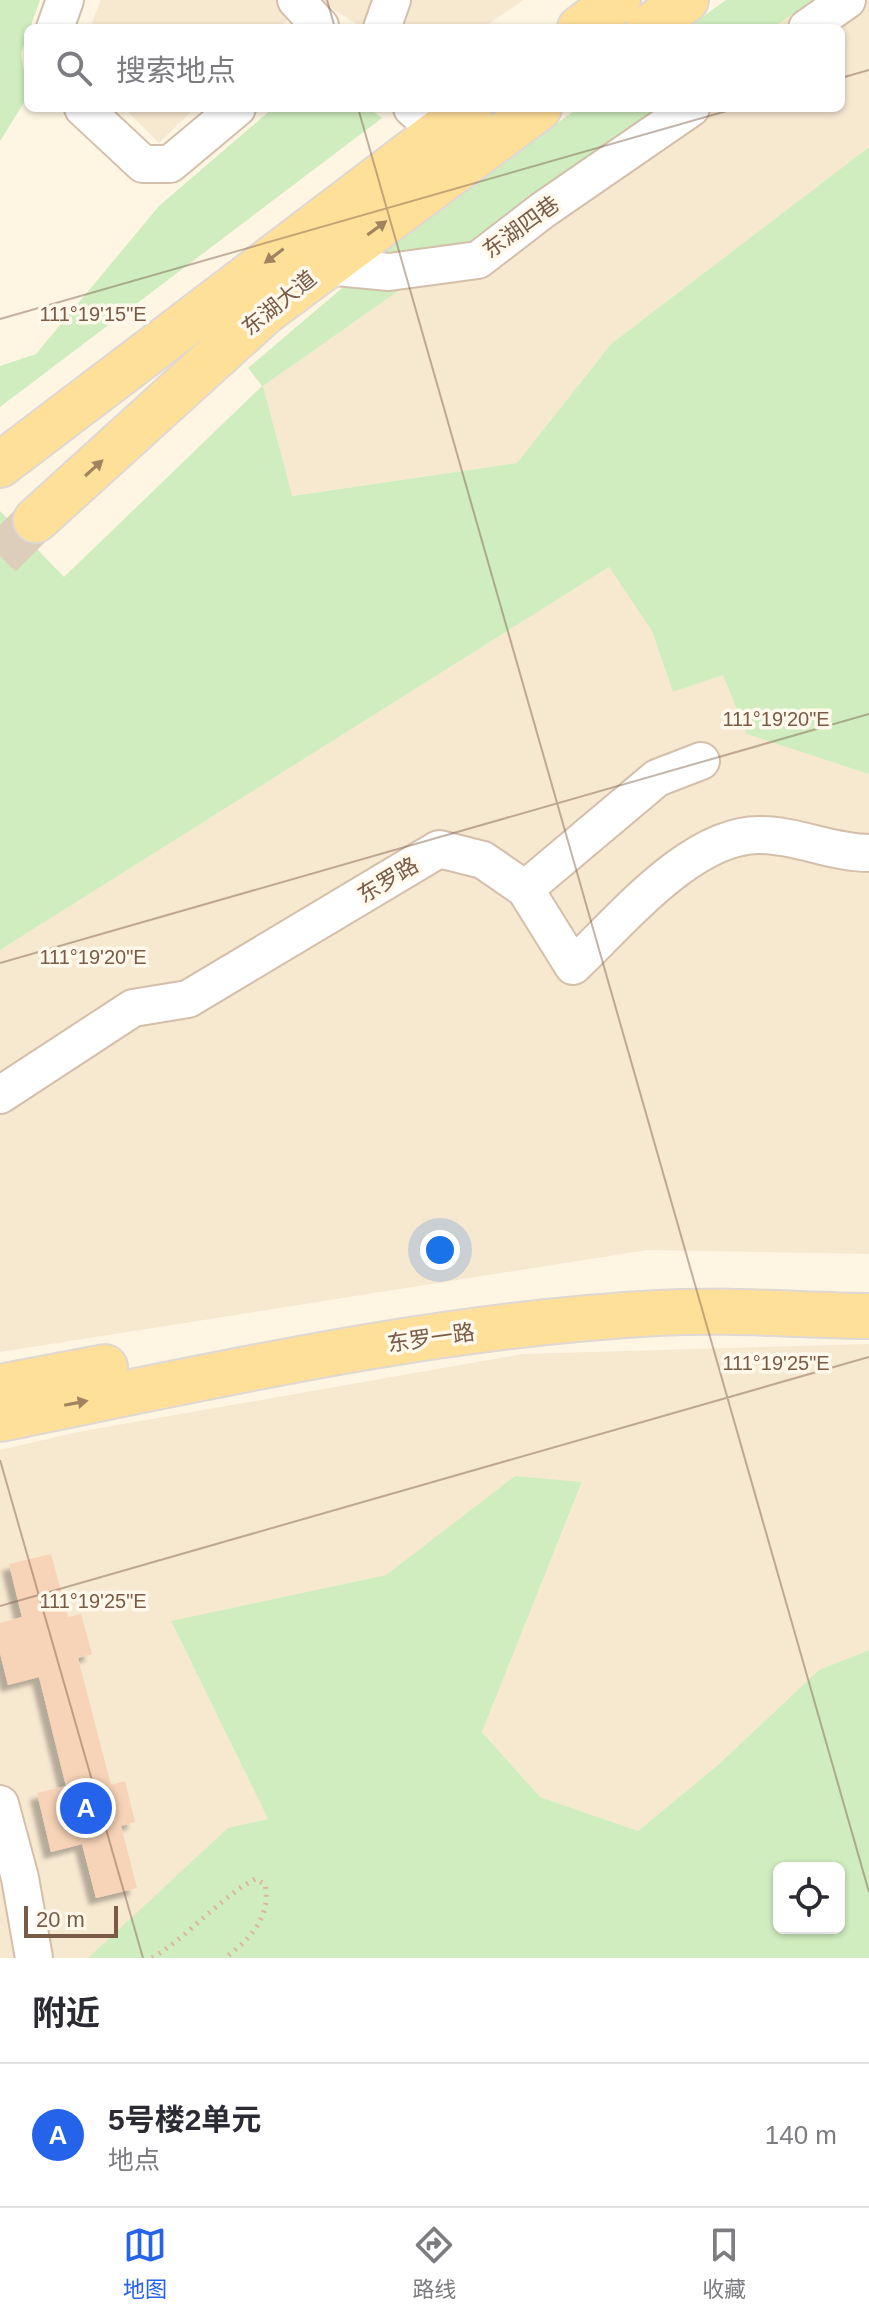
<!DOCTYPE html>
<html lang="zh">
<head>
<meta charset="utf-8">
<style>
  :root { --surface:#fff; --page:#f2f2f3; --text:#2b2b33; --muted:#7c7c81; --line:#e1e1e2; --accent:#2563eb }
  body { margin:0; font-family:Arial,"Noto Sans SC",sans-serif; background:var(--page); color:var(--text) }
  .controls { position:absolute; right:24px; bottom:24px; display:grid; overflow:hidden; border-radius:12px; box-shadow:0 2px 6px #0004 }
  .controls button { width:72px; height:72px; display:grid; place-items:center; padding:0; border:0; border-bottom:2px solid var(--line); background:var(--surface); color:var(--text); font:40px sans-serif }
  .scale { position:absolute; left:24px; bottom:20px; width:94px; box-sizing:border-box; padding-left:8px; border:4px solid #795b46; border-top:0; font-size:22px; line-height:28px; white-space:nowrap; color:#795b46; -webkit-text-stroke:6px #fff8eb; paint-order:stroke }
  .you { position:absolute; left:440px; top:1250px; width:28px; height:28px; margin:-20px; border:6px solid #fff; border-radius:50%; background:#1a73e8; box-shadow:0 0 0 12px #1a73e833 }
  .badge { display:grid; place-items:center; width:52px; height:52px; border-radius:50%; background:var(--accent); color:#fff; font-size:26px; font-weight:700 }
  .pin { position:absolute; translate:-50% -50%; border:4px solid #fff; box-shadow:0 2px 8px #0006 }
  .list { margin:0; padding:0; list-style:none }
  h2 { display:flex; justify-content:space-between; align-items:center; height:104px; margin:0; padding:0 32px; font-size:34px }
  h2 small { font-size:26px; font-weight:400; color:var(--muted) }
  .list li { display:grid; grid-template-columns:52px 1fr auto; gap:24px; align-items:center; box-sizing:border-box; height:144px; padding:0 32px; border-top:2px solid var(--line) }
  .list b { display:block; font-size:30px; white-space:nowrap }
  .list p { margin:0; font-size:26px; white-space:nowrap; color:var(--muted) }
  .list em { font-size:26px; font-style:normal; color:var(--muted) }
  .icon { flex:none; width:44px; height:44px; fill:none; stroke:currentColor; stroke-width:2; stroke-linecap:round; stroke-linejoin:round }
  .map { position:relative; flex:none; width:869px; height:1958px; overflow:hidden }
  .search { position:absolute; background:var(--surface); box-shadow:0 2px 6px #0004; left:24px; right:24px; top:24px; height:88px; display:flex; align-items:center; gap:20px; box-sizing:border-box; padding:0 28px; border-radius:12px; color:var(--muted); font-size:30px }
  .sheet { height:248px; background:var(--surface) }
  nav { display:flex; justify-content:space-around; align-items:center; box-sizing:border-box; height:112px; border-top:2px solid var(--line); background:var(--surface); font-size:22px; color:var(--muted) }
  nav a { display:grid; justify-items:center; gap:4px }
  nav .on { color:var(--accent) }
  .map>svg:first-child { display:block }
  .residential { fill:#f7e8d0 }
  .green { fill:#cfedbf; fill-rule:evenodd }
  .building { fill:#f7d4b7; filter:url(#shadow) }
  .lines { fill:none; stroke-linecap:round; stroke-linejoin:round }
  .major-tunnel { stroke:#ddcebb; stroke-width:44; stroke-dasharray:44 22; stroke-linecap:butt }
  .minor-casing { stroke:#d3bfaa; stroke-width:40 }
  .major-casing { stroke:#dfd8d3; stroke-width:48 }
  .path { stroke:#dcb89a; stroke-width:5; stroke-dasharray:2 6; stroke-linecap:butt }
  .minor { stroke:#fff; stroke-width:36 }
  .major { stroke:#ffe099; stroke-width:44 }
  .oneway { fill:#a1835f }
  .ticks { fill:none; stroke:#795b46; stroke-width:2; stroke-opacity:0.45 }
  .labels { text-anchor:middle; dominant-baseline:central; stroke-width:7; stroke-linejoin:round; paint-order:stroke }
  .street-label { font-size:22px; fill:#795b46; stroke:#fff8eb }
  .ticks-label { font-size:20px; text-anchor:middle; fill:#795b46; stroke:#fff8eb; stroke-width:7; stroke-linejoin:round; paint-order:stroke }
</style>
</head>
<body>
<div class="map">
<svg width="869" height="1958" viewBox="0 0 869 1958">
  <defs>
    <filter id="shadow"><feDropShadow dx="-7" dy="7" stdDeviation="2" flood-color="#0004"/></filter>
  </defs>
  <rect width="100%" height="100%" fill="#fef5e2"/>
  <g class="residential">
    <polygon points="101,0 308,0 279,28 90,28"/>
    <polygon points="319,0 523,0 483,28 363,28"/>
    <polygon points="812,0 869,0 869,147 611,344 517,463 291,496 263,386 659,108 841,108 841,28 773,28"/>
    <polygon points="124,108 195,108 159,143"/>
    <polygon points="609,567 652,631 673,692 723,675 869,774 869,1254 647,1250 0,1352 0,950"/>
    <polygon points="869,1344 869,1650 819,1670 719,1764 638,1831 540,1797 482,1732 582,1483 515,1476 386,1575 171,1621 268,1819 279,1958 0,1958 0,1450 78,1432 523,1354"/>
  </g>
  <g class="green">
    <polygon points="0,0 40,0 21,53 28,96 0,141"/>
    <polygon points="726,0 812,0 773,28 687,28"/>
    <polygon points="273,108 369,108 382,118 0,407 0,366 36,354 159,206"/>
    <polygon points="578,108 659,108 263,386 292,496 517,463 611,344 869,147 869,774 747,734 723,675 673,692 652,631 609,567 0,950 0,511 64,577 262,386 248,368 407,233"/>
    <path d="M515 1476 582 1482 482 1732 540 1797 638 1831 719 1764 819 1670 869 1650V1958H88L228 1828 268 1819 171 1621 386 1575ZM779 1868H839V1928H779Z"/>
  </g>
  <polygon class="building" points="51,1554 68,1617 81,1614 92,1654 78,1658 111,1785 125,1781 135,1822 121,1826 137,1888 96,1898 82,1844 51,1852 37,1793 66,1786 39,1677 8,1685 0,1653 0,1623 22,1617 9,1564"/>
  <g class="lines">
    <polyline class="major-tunnel" points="0,556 36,520"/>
    <defs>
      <g id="minor">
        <polyline points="296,0 320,26"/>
        <polyline points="55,28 65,0"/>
        <polyline points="382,28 392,0"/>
        <polyline points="807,28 847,0"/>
        <polyline points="83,108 143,164 170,164 237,108"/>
        <polyline points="412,108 438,131"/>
        <polyline points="326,266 389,272 478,260 543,210 691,108"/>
        <polyline points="525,889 657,778 701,761"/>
        <path d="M0 1095 133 1008 188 999 439 849 483 860 525 889 573 966C620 922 691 834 760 835 797 835 832 853 869 853"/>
        <polyline points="0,1804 20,1878 34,1958"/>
      </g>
      <g id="major">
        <polyline points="580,28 618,0"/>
        <polyline points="648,28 686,0"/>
        <polyline points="0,465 470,108"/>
        <polyline points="36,520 265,312 539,108"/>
        <polyline points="0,1387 105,1367"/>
        <path d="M0 1419C217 1375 435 1325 657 1313 727 1309 799 1315 869 1316"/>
      </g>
    </defs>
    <use href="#minor" class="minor-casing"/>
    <use href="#major" class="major-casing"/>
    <path class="path" d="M152 1958C189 1936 217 1900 255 1879L265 1884C272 1917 249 1940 225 1958"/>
    <use href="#minor" class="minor"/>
    <use href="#major" class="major"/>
  </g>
  <defs><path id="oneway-solid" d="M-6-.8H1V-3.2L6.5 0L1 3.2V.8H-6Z" transform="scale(2)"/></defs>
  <g class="oneway">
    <use href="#oneway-solid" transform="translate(377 228) rotate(-36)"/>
    <use href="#oneway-solid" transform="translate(274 256) rotate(143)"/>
    <use href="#oneway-solid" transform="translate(94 468) rotate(-42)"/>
    <use href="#oneway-solid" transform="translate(76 1403) rotate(-11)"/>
  </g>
  <path class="ticks" d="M327 0 335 28M841 78 869 70M358 108 869 1892M0 319 737 108M0 963 869 714M0 1460 143 1958M0 1606 869 1357"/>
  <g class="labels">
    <g class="street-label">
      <text transform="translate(521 227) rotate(-36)">东湖四巷</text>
      <text transform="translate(279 303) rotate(-39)">东湖大道</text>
      <text transform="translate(388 880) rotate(-31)">东罗路</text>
      <text transform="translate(431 1338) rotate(-8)">东罗一路</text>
    </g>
  </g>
  <g class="ticks-label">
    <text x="93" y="321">111°19'15"E</text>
    <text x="776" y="726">111°19'20"E</text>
    <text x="93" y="964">111°19'20"E</text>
    <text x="776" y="1370">111°19'25"E</text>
    <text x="93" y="1608">111°19'25"E</text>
  </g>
</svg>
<div class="controls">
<button><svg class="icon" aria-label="locate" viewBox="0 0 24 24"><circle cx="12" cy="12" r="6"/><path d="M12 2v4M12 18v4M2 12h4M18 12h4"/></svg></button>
</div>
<div class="scale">20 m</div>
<div class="you"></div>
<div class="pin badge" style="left:86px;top:1808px">A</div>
<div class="search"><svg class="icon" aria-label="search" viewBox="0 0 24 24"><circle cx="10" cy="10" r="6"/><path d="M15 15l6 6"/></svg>搜索地点</div>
</div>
<section class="sheet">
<h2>附近<small></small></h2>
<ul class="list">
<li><span class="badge">A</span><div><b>5号楼2单元</b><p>地点</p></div><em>140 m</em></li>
</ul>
</section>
<nav>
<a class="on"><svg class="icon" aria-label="map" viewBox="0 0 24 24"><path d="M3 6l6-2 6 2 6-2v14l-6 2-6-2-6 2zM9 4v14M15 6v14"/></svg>地图</a>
<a><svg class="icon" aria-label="directions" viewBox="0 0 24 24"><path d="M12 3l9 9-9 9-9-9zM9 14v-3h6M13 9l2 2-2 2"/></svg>路线</a>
<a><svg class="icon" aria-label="saved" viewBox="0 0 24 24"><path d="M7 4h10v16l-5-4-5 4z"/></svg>收藏</a>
</nav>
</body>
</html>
